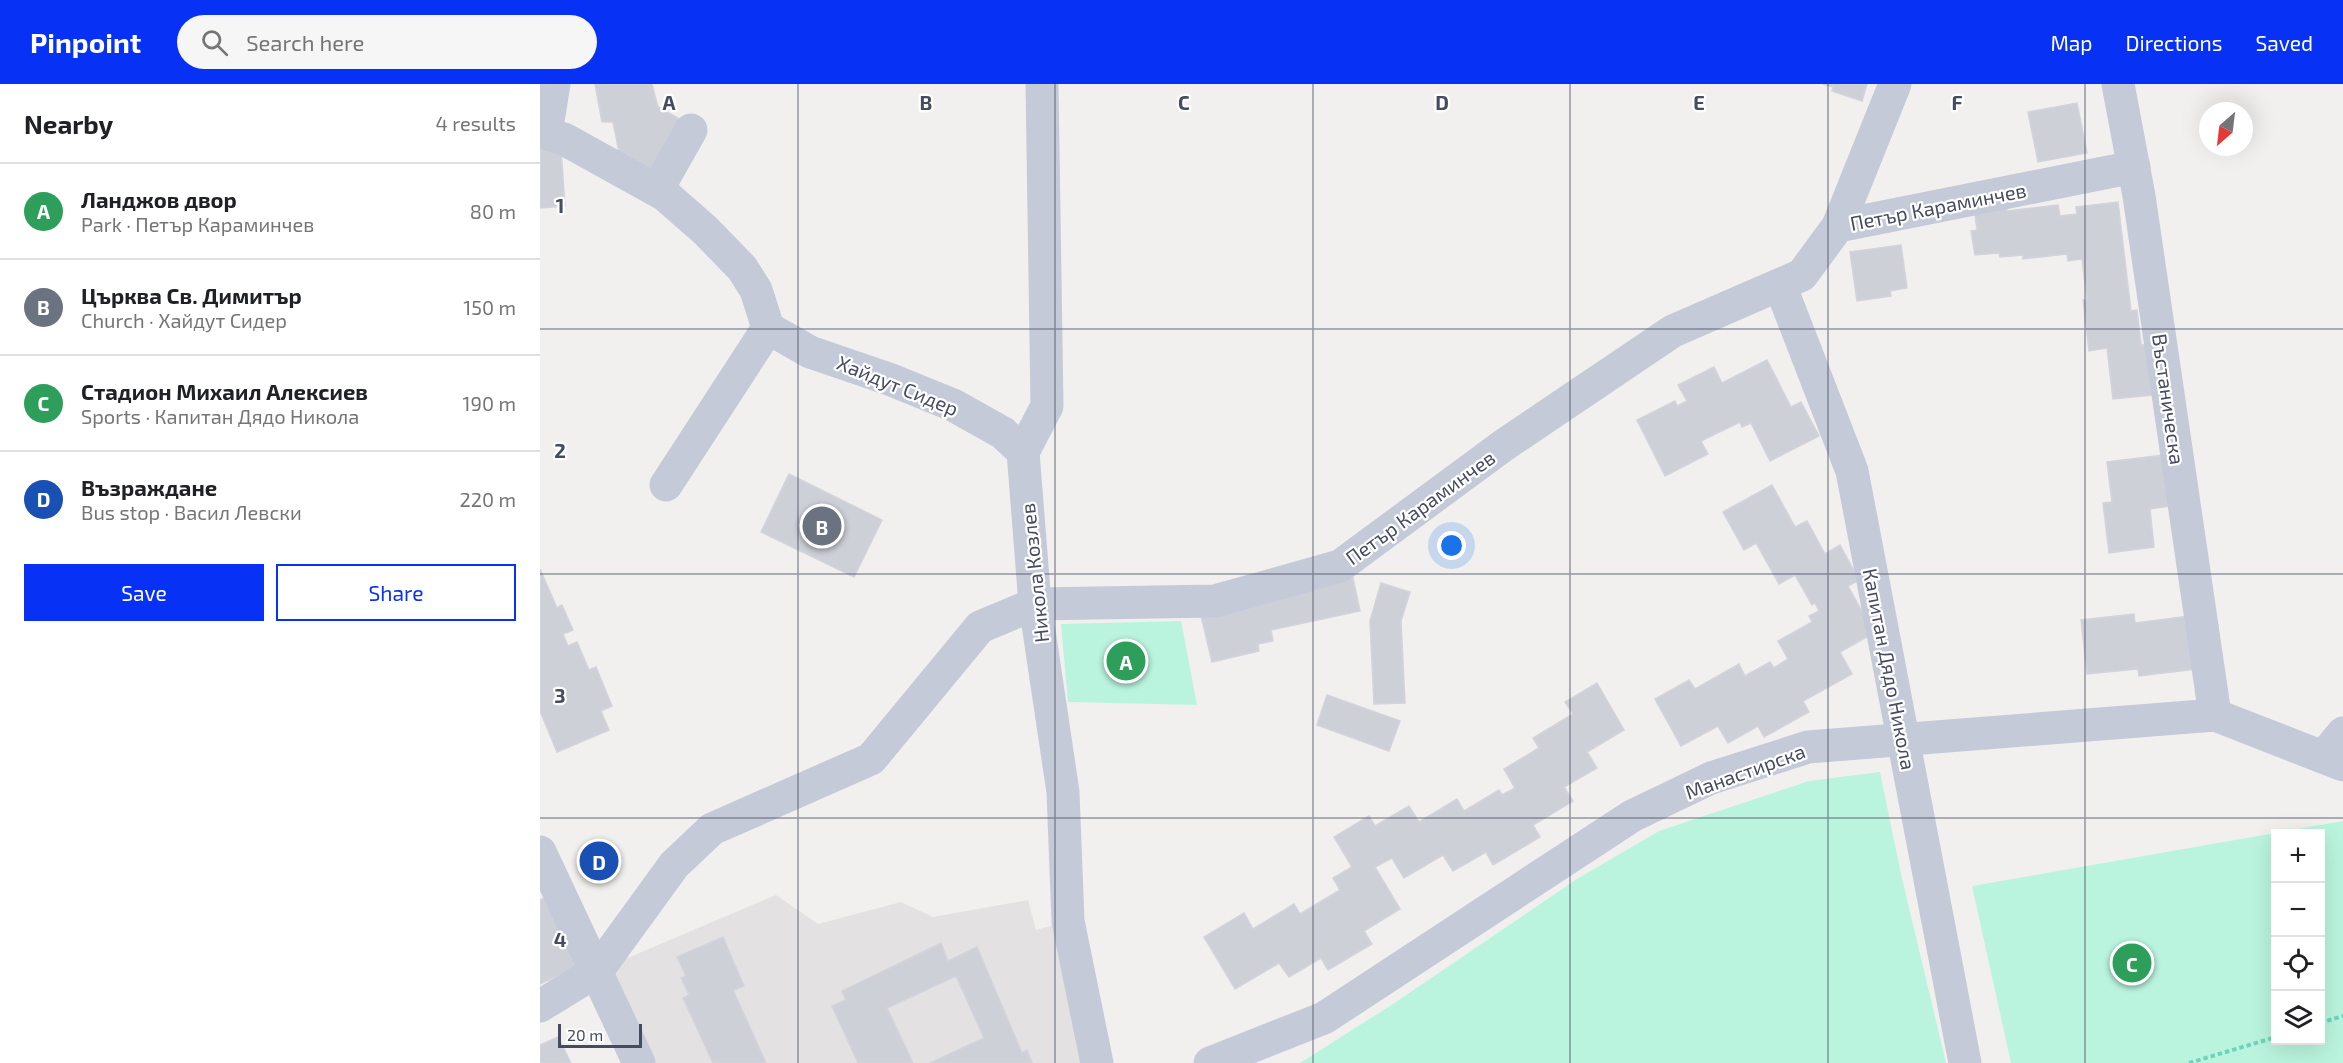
<!DOCTYPE html>
<html lang="en">
<head>
<meta charset="utf-8">
<style>
  :root { --surface:#fff; --page:#f6f6f6; --text:#202124; --muted:#757577; --line:#e0e0e0; --accent:#0732f5 }
  body { margin:0; font-family:"Exo 2",sans-serif; background:var(--page); color:var(--text) }
  .controls { position:absolute; right:18px; bottom:18px; display:grid; overflow:hidden; border-radius:0px; box-shadow:0 6px 24px #0002 }
  .controls button { width:54px; height:54px; display:grid; place-items:center; padding:0; border:0; border-bottom:2px solid var(--line); background:var(--surface); color:var(--text); font:30px sans-serif }
  .compass { position:absolute; left:1659px; top:18px; width:54px; height:54px; border-radius:50%; background:var(--surface); box-shadow:0 6px 24px #0002; rotate:208deg }
  .scale { position:absolute; left:18px; bottom:15px; width:84px; box-sizing:border-box; padding-left:6px; border:3px solid #454c5f; border-top:0; font-size:16px; line-height:21px; white-space:nowrap; color:#454c5f; -webkit-text-stroke:4px #fff; paint-order:stroke }
  .you { position:absolute; left:912px; top:462px; width:21px; height:21px; margin:-15px; border:4px solid #fff; border-radius:50%; background:#1a73e8; box-shadow:0 0 0 9px #1a73e833 }
  .badge { display:grid; place-items:center; width:39px; height:39px; border-radius:50%; background:var(--accent); color:#fff; font-size:20px; font-weight:700 }
  .pin { position:absolute; translate:-50% -50%; border:3px solid #fff; box-shadow:0 2px 6px #0006 }
  .list { margin:0; padding:0; list-style:none }
  h2 { display:flex; justify-content:space-between; align-items:center; height:78px; margin:0; padding:0 24px; font-size:26px }
  h2 small { font-size:20px; font-weight:400; color:var(--muted) }
  .list li { display:grid; grid-template-columns:39px 1fr auto; gap:18px; align-items:center; box-sizing:border-box; height:96px; padding:0 24px; border-top:2px solid var(--line) }
  .list b { display:block; font-size:22px; white-space:nowrap }
  .list p { margin:0; font-size:20px; white-space:nowrap; color:var(--muted) }
  .list em { font-size:20px; font-style:normal; color:var(--muted) }
  .actions { display:flex; gap:12px; padding:18px 24px }
  .actions a { flex:1; padding:14px 0; border:2px solid var(--accent); border-radius:0px; text-align:center; font-size:21px; color:var(--accent) }
  .actions .main { background:var(--accent); color:#fff }
  .icon { flex:none; width:33px; height:33px; fill:none; stroke:currentColor; stroke-width:2; stroke-linecap:round; stroke-linejoin:round }
  .map { position:relative; flex:none; width:1803px; height:979px; overflow:hidden }
  header { display:flex; align-items:center; gap:36px; box-sizing:border-box; height:84px; padding:0 30px; background:var(--accent); color:#fff }
  header strong { font-size:28px }
  nav { display:flex; gap:33px; margin-inline-start:auto; font-size:21px }
  .search { width:420px; height:54px; background:var(--page); display:flex; align-items:center; gap:15px; box-sizing:border-box; padding:0 21px; border-radius:33px; color:var(--muted); font-size:22px }
  main { display:flex }
  aside { flex:1; background:var(--surface) }
  .map>svg:first-child { display:block }
  .education { fill:#e3e1e1 }
  .green { fill:#baf4df; fill-rule:evenodd }
  .building { fill:#ced0d8; stroke:#d3d3dc; stroke-width:1.5 }
  .lines { fill:none; stroke-linecap:round; stroke-linejoin:round }
  .path { stroke:#6ed5bd; stroke-width:4; stroke-dasharray:4.5 3; stroke-linecap:butt }
  .minor { stroke:#c5cad8; stroke-width:33 }
  .tertiary { stroke:#c5cad8; stroke-width:33 }
  .grid { fill:none; stroke:#454c5f; stroke-width:1.5; stroke-opacity:0.55 }
  .labels { text-anchor:middle; dominant-baseline:central; stroke-width:4.5; stroke-linejoin:round; paint-order:stroke }
  .street-label { font-size:20px; fill:#454c5f; stroke:#fff }
  .grid-label { font-size:20px; text-anchor:middle; font-weight:bold; fill:#454c5f; stroke:#fff; stroke-width:4.5; stroke-linejoin:round; paint-order:stroke }
</style>
</head>
<body>
<header>
<strong>Pinpoint</strong>
<div class="search"><svg class="icon" aria-label="search" viewBox="0 0 24 24"><circle cx="10" cy="10" r="6"/><path d="M15 15l6 6"/></svg>Search here</div>
<nav><a>Map</a><a>Directions</a><a>Saved</a></nav>
</header>
<main>
<aside>
<h2>Nearby<small>4 results</small></h2>
<ul class="list">
<li><span class="badge" style="background:#2e9e5b">A</span><div><b>Ланджов двор</b><p>Park · Петър Караминчев</p></div><em>80 m</em></li>
<li><span class="badge" style="background:#6b7280">B</span><div><b>Църква Св. Димитър</b><p>Church · Хайдут Сидер</p></div><em>150 m</em></li>
<li><span class="badge" style="background:#2e9e5b">C</span><div><b>Стадион Михаил Алексиев</b><p>Sports · Капитан Дядо Никола</p></div><em>190 m</em></li>
<li><span class="badge" style="background:#1a4fb4">D</span><div><b>Възраждане</b><p>Bus stop · Васил Левски</p></div><em>220 m</em></li>
</ul>
<div class="actions"><a class="main">Save</a><a>Share</a></div>
</aside>
<div class="map">
<svg width="1803" height="979" viewBox="0 0 1803 979">
  <rect width="100%" height="100%" fill="#f2f0ef"/>
  <polygon class="education" points="236,811 278,840 361,818 393,833 488,816 496,846 528,837 557,979 99,979 57,887"/>
  <g class="green">
    <polygon points="641,537 657,621 528,618 521,540"/>
    <polygon points="1340,688 1361,790 1406,979 760,979 853,920 1037,795 1119,747 1269,697"/>
    <path d="M1803 737V979H1471L1432 802ZM1736 750H1780V956H1736Z"/>
  </g>
  <g class="building">
    <polygon points="55,0 112,0 118,23 143,37 114,90 80,73 73,38 62,38"/>
    <polygon points="1283,0 1327,0 1322,17 1292,7 1293,3"/>
    <polygon points="1537,19 1547,69 1498,78 1488,28"/>
    <polygon points="21,65 25,122 0,124 0,67"/>
    <polygon points="1578,118 1591,227 1597,226 1601,261 1618,259 1623,310 1573,315 1567,264 1549,267 1543,216 1547,216 1542,175 1528,177 1527,170 1483,175 1483,171 1460,173 1459,169 1435,171 1431,147 1437,146 1434,124 1467,121 1467,127 1518,121 1520,132 1537,130 1536,123"/>
    <polygon points="1361,161 1367,204 1350,207 1351,212 1317,217 1310,168"/>
    <polygon points="1227,276 1251,323 1261,318 1279,352 1230,377 1211,339 1202,343 1200,338 1161,357 1168,370 1125,392 1097,336 1135,317 1137,322 1147,317 1138,301 1174,283 1182,299"/>
    <polygon points="1623,371 1629,422 1610,425 1614,463 1569,469 1563,419 1572,418 1567,378"/>
    <polygon points="249,390 342,436 314,493 221,448"/>
    <polygon points="1232,401 1255,443 1267,437 1285,470 1300,461 1319,496 1308,502 1334,549 1300,568 1312,590 1263,617 1269,628 1224,653 1218,642 1188,659 1178,642 1141,662 1115,615 1149,596 1155,605 1199,580 1205,592 1230,578 1234,584 1248,575 1238,557 1272,538 1269,532 1279,527 1275,519 1272,521 1255,491 1239,500 1216,459 1204,466 1183,428"/>
    <polygon points="0,485 17,524 22,521 33,546 23,550 28,562 37,558 49,586 56,583 72,622 61,627 69,646 17,668 0,627"/>
    <polygon points="813,494 820,527 731,546 733,557 718,560 719,567 672,578 659,523 722,513"/>
    <polygon points="841,499 870,508 861,537 865,619 834,620 830,537"/>
    <polygon points="1594,530 1595,539 1649,532 1656,585 1599,592 1598,585 1547,590 1541,536"/>
    <polygon points="1057,599 1084,646 1047,668 1057,684 1024,703 1033,717 993,741 1000,753 953,781 946,768 913,787 903,771 864,794 852,774 835,783 860,825 824,847 832,860 788,886 781,874 749,893 739,879 695,905 664,853 704,829 713,845 754,820 760,830 800,806 793,794 812,783 794,753 829,732 835,742 869,722 879,738 917,715 924,727 959,706 962,711 975,704 964,685 999,664 993,654 1033,630 1025,618"/>
    <polygon points="787,611 860,637 849,667 777,641"/>
    <polygon points="5,813 37,883 0,900 0,816"/>
    <polygon points="183,853 204,902 193,906 226,979 173,979 143,914 149,911 141,894 146,892 137,873"/>
    <polygon points="401,859 408,877 437,863 482,969 487,966 492,979 390,979 444,954 416,892 347,924 373,979 318,979 292,922 306,916 302,907"/>
    <polygon points="18,953 31,979 0,979 0,961"/>
  </g>
  <g class="lines">
    <g class="path">
      <polyline points="1780,939 1803,932"/>
      <polyline points="1649,979 1736,953"/>
    </g>
    <g class="minor">
      <polyline points="502,0 507,322 483,368 495,520 523,708 528,837 557,979"/>
      <polyline points="1578,0 1599,112 1675,631"/>
      <polyline points="0,48 24,55 125,111 165,146 202,184 216,206 228,244 270,268 349,295 413,321 463,349 483,368"/>
      <polyline points="6,50 14,0"/>
      <polyline points="117,106 151,46"/>
      <polyline points="1298,142 1355,0"/>
      <polyline points="1240,201 1312,387 1425,979"/>
      <polyline points="126,401 228,244"/>
      <polyline points="1783,673 1803,649"/>
      <polyline points="0,922 57,887 134,781 172,745 331,675 440,543 495,520 675,517 800,482 964,361 1133,247 1262,191 1298,142 1594,83"/>
      <polyline points="670,979 784,934 1092,732 1171,694 1268,663 1675,631 1803,681"/>
    </g>
    <polyline class="tertiary" points="0,768 99,979"/>
  </g>
  <path class="grid" d="M258 0V979M515 0V979M773 0V979M1030 0V979M1288 0V979M1545 0V979M0 245H1803M0 490H1803M0 734H1803"/>
  <g class="labels">
    <g class="street-label">
      <text transform="translate(1398 122) rotate(-11)">Петър Караминчев</text>
      <text transform="translate(358 301) rotate(22)">Хайдут Сидер</text>
      <text transform="translate(1629 315) rotate(82)">Въстаническа</text>
      <text transform="translate(880 423) rotate(-36)">Петър Караминчев</text>
      <text transform="translate(494 489) rotate(-96)">Никола Козлев</text>
      <text transform="translate(1350 585) rotate(79)">Капитан Дядо Никола</text>
      <text transform="translate(1205 687) rotate(-20)">Манастирска</text>
    </g>
  </g>
  <g class="grid-label">
    <text x="129" y="26">A</text>
    <text x="386" y="26">B</text>
    <text x="644" y="26">C</text>
    <text x="902" y="26">D</text>
    <text x="1159" y="26">E</text>
    <text x="1417" y="26">F</text>
    <text x="20" y="129">1</text>
    <text x="20" y="374">2</text>
    <text x="20" y="619">3</text>
    <text x="20" y="863">4</text>
  </g>
</svg>
<div class="controls">
<button>+</button>
<button>−</button>
<button><svg class="icon" aria-label="locate" viewBox="0 0 24 24"><circle cx="12" cy="12" r="6"/><path d="M12 2v4M12 18v4M2 12h4M18 12h4"/></svg></button>
<button><svg class="icon" aria-label="layers" viewBox="0 0 24 24"><path d="M12 4l9 5-9 5-9-5zM3 14l9 5 9-5"/></svg></button>
</div>
<svg class="compass" viewBox="-18 -18 36 36"><path d="M0-13l5 13h-10z" fill="#e53935"/><path d="M0 13l5-13h-10z" fill="#757577"/></svg>
<div class="scale">20 m</div>
<div class="you"></div>
<div class="pin badge" style="left:586px;top:577px;background:#2e9e5b">A</div>
<div class="pin badge" style="left:282px;top:442px;background:#6b7280">B</div>
<div class="pin badge" style="left:1592px;top:879px;background:#2e9e5b">C</div>
<div class="pin badge" style="left:59px;top:777px;background:#1a4fb4">D</div>
</div>
</main>
</body>
</html>
